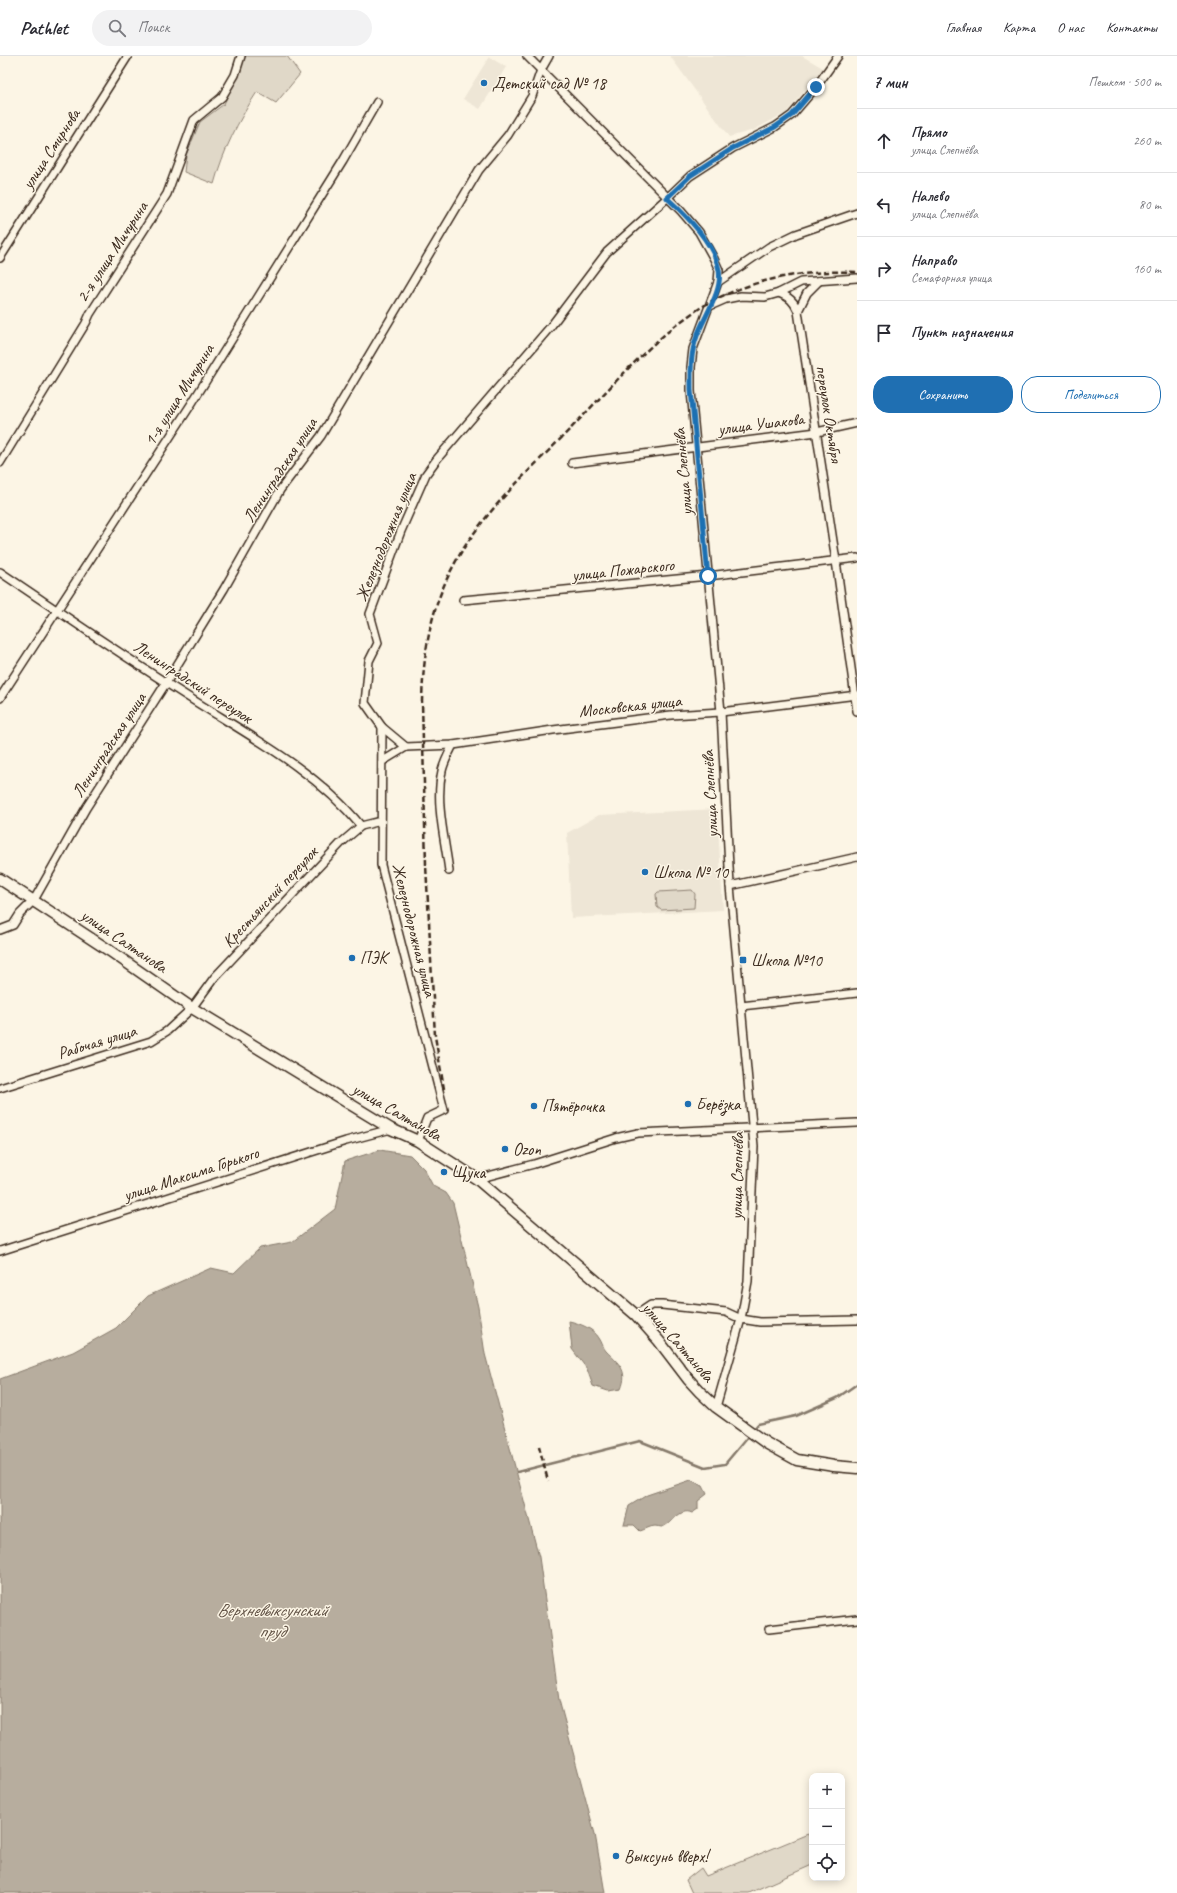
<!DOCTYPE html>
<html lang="ru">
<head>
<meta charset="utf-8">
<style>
  :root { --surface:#fff; --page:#f2f2f3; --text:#2b2b33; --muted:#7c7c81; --line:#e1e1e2; --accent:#1f6fb2 }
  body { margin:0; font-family:Caveat,sans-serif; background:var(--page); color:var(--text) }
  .controls { position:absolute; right:12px; bottom:12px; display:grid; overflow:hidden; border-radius:8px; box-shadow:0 2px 10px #0003 }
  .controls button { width:36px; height:36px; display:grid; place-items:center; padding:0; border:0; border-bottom:1px solid var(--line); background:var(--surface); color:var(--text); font:20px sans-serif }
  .stop { position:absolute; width:12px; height:12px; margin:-9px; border:3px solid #1f6fb2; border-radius:50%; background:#fff }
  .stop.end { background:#1f6fb2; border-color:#fff; box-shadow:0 1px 4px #0008 }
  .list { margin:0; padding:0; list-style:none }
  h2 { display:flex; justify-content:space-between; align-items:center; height:52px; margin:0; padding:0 16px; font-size:17px }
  h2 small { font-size:13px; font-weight:400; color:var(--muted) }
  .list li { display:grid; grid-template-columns:26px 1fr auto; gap:12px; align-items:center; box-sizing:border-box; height:64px; padding:0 16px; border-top:1px solid var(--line) }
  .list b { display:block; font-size:15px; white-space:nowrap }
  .list p { margin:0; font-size:13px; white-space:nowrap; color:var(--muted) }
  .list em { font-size:13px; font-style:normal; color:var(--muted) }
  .actions { display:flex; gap:8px; padding:12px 16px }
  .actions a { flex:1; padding:9px 0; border:1px solid var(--accent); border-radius:16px; text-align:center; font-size:14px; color:var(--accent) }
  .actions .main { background:var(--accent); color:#fff }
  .icon { flex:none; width:22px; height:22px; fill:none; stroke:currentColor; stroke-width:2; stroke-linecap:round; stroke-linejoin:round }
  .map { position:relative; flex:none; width:857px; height:1837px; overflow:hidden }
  header { display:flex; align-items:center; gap:24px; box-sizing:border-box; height:56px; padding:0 20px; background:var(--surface); border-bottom:1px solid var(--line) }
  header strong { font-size:19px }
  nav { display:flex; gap:22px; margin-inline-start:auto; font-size:14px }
  .search { width:280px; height:36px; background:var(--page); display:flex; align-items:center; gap:10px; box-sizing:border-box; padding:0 14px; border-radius:22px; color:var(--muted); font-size:15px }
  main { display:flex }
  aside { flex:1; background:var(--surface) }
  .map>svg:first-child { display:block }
  .built { fill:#eee6d6 }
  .green { fill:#e0d8c8; stroke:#8e8173 }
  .water { fill:#b7ad9e; stroke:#85796b }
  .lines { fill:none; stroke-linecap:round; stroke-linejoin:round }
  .stream { stroke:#85796b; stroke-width:2.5 }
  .minor-casing { stroke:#3b2a1e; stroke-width:10 }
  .secondary-casing { stroke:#3b2a1e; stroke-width:13 }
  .minor { stroke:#fcf5e5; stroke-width:7 }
  .secondary { stroke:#fcf5e5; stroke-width:10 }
  .rail { stroke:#3b2a1e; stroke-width:2.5; stroke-dasharray:6 3; stroke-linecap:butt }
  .route { stroke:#1f6fb2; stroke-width:5 }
  .poi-dot { fill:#1f6fb2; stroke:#fcf5e5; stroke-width:1.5 }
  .labels { text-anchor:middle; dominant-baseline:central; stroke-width:3; stroke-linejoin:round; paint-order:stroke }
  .poi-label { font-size:17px; fill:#3b2a1e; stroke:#fcf5e5; text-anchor:start }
  .street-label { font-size:17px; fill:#3b2a1e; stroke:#fcf5e5 }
  .water-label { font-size:18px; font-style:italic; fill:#605144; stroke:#fcf5e5 }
</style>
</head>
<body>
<header>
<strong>Pathlet</strong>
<div class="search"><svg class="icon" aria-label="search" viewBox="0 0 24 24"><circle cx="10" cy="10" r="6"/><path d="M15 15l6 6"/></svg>Поиск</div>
<nav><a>Главная</a><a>Карта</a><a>О нас</a><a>Контакты</a></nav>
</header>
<main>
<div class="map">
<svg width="857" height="1837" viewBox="0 0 857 1837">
  <rect width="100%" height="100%" fill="#fcf5e5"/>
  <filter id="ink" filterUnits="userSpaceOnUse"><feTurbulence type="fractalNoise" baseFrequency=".025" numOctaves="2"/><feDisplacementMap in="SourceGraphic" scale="8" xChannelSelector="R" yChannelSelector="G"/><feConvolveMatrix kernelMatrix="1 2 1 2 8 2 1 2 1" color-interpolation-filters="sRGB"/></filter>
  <g filter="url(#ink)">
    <g class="built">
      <polygon points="670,0 802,0 823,12 787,56 754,74 729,81"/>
      <polygon points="489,1 506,11 480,53 463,43"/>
      <polygon points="717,753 723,854 571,862 567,777 599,759"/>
    </g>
    <g class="green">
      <path d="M245 0H287L300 18 276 47 257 36C238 65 223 95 214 128L184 116 186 99 200 66 224 48Z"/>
      <polygon points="692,834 695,838 694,852 661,854 657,851 656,838 658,836"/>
      <polygon points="808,1778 812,1786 812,1809 749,1837 692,1837 686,1824 701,1812 706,1820"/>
    </g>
    <g class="water">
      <polygon points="380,1094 410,1099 424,1113 433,1130 446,1137 453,1147 478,1251 485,1298 539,1501 559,1644 595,1778 605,1837 0,1837 0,1323 73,1296 116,1272 148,1240 211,1212 234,1217 260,1192 292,1186 335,1153 345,1105"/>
      <path d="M569 1265C579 1267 594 1273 599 1282 602 1286 603 1292 606 1295 618 1307 629 1314 621 1333L608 1335 593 1330 587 1313 572 1293Z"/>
      <path d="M691 1424 703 1430 707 1438 698 1445V1453L692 1457C680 1451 672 1468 662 1471 660 1471 657 1470 655 1470 650 1470 644 1474 640 1475L634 1469H624L629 1450 647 1439Z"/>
    </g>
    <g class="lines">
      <g class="stream">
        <polyline points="753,1374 758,1368 796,1360 837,1342 857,1328"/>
        <polyline points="517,1416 640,1385 705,1411 725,1408 750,1378"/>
      </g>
      <defs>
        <g id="minor">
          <polyline points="527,0 681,155 699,176 714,203 719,214 718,226 693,293 691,311 691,335 721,656 730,830 754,1090 748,1225 741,1263 716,1351"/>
          <polyline points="0,202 128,0"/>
          <polyline points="819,225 807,237 798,255 836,505 857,655"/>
          <polyline points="718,226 769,191 796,178 857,157"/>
          <path d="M779 237C789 241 794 245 798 255"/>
          <polyline points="710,250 726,243 741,240 765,241 779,237 801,226 857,222"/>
          <polyline points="0,407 86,267 90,258 167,138 194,64 222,41 235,19 241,0"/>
          <polyline points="572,407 817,376 857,367"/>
          <path d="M0 516C61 557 120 598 182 637 244 677 314 712 361 770"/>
          <polyline points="463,544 708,520 857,502"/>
          <polyline points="0,642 192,347 343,105 377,46"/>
          <polyline points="382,671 406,691"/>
          <polyline points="383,705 406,691 453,689 553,674 671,659 721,656 857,639"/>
          <path d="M449 815C445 783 435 747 442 715 444 706 449 697 453 689"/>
          <polyline points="730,830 857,801"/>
          <polyline points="0,874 13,869 20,858 34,844 86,752 166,627 224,533 280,434 321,380 479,114 508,79 532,40 541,14 549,0"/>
          <polyline points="741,950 857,937"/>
          <polyline points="0,1032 151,985 167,975 192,952 214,922 341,787 361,770 381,765"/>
          <polyline points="418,1085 427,1062 444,1054 381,809 382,671 365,647 369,605 378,587 370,558 401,475 426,418 437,403 551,270 607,196 667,142 690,120 733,92 775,71 792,59 816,31 838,0"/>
          <polyline points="477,1123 534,1108 616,1082 638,1077 857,1067"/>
          <polyline points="0,1195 346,1085 391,1073"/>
          <polyline points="636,1259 651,1249 662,1249 726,1256 741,1263 760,1266 857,1264"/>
          <polyline points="769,1573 857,1563"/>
        </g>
        <polyline id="secondary" points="0,823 110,895 192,952 391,1073 418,1085 477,1123 636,1259 659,1285 688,1323 700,1336 716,1351 766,1387 797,1404 834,1410 857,1412"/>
      </defs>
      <use href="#minor" class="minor-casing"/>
      <use href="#secondary" class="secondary-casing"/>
      <use href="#minor" class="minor"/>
      <use href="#secondary" class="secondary"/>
      <g class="rail">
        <path d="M444 1033 435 980 426 809 422 645C423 604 429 562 446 525 474 462 529 416 576 367 617 325 661 273 712 245 756 222 808 214 857 216"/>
        <polyline points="539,1390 548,1425"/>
      </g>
    </g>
  </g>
  <g class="lines" filter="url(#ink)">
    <path class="route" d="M708 520 691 334C691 316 690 298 697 280 704 260 723 236 719 214 714 188 686 159 667 142L690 120 733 92 775 71 792 59 816 31"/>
  </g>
  <g class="poi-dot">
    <circle cx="484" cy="27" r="4"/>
    <circle cx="645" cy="816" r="4"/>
    <circle cx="352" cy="902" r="4"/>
    <rect x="739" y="900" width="8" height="8" rx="2"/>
    <circle cx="688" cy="1048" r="4"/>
    <circle cx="534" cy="1050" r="4"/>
    <circle cx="505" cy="1093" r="4"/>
    <circle cx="444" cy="1116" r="4"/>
    <circle cx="616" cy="1800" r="4"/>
  </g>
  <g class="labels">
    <g class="poi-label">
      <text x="492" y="27">Детский сад № 18</text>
      <text x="653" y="816">Школа № 10</text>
      <text x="360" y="902">ПЭК</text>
      <text x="751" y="904">Школа №10</text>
      <text x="696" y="1048">Берёзка</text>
      <text x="542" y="1050">Пятёрочка</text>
      <text x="513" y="1093">Ozon</text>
      <text x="452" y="1116">Щука</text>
      <text x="624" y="1800">Выксунь вверх!</text>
    </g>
    <g class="street-label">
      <text transform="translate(51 93) rotate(-57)">улица Смирнова</text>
      <text transform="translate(112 196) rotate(-57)">2-я улица Мичурина</text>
      <text transform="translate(179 339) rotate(-58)">1-я улица Мичурина</text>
      <text transform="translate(829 358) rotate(81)">переулок Октября</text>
      <text transform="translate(761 368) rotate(-7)">улица Ушакова</text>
      <text transform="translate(280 414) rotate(-57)">Ленинградская улица</text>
      <text transform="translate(683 416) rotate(-95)">улица Слепнёва</text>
      <text transform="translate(386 481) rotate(-68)">Железнодорожная улица</text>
      <text transform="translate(623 514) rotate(-6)">улица Пожарского</text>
      <text transform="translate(193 626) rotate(33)">Ленинградский переулок</text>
      <text transform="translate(630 650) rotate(-6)">Московская улица</text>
      <text transform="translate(109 689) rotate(-57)">Ленинградская улица</text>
      <text transform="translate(710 738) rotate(-93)">улица Слепнёва</text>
      <text transform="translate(270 841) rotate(-47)">Крестьянский переулок</text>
      <text transform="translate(414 874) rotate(76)">Железнодорожная улица</text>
      <text transform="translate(124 885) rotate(34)">улица Салтанова</text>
      <text transform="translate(97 986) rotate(-17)">Рабочая улица</text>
      <text transform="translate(397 1056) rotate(30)">улица Салтанова</text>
      <text transform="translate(191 1118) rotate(-18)">улица Максима Горького</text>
      <text transform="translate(737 1120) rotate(-89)">улица Слепнёва</text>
      <text transform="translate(678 1286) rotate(49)">улица Салтанова</text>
    </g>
    <g class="water-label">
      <text x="272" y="1554">Верхневыксунский<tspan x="272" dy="21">пруд</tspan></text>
    </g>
  </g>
</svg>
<div class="controls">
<button>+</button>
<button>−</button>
<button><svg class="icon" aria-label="locate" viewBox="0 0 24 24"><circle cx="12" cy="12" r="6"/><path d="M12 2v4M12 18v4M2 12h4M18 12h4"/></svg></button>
</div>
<div class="stop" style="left:708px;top:520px"></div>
<div class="stop end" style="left:816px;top:31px"></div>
</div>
<aside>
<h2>7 мин<small>Пешком · 500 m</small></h2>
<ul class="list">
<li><svg class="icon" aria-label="ahead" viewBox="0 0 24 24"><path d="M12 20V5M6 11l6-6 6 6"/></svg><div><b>Прямо</b><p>улица Слепнёва</p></div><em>260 m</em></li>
<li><svg class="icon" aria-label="left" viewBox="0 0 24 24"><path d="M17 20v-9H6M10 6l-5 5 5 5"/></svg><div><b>Налево</b><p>улица Слепнёва</p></div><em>80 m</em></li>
<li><svg class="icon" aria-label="right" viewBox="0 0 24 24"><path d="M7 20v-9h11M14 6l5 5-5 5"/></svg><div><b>Направо</b><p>Семафорная улица</p></div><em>160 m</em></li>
<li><svg class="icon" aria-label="arrive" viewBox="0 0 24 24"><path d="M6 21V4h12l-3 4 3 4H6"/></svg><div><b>Пункт назначения</b></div></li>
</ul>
<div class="actions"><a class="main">Сохранить</a><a>Поделиться</a></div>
</aside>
</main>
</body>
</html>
